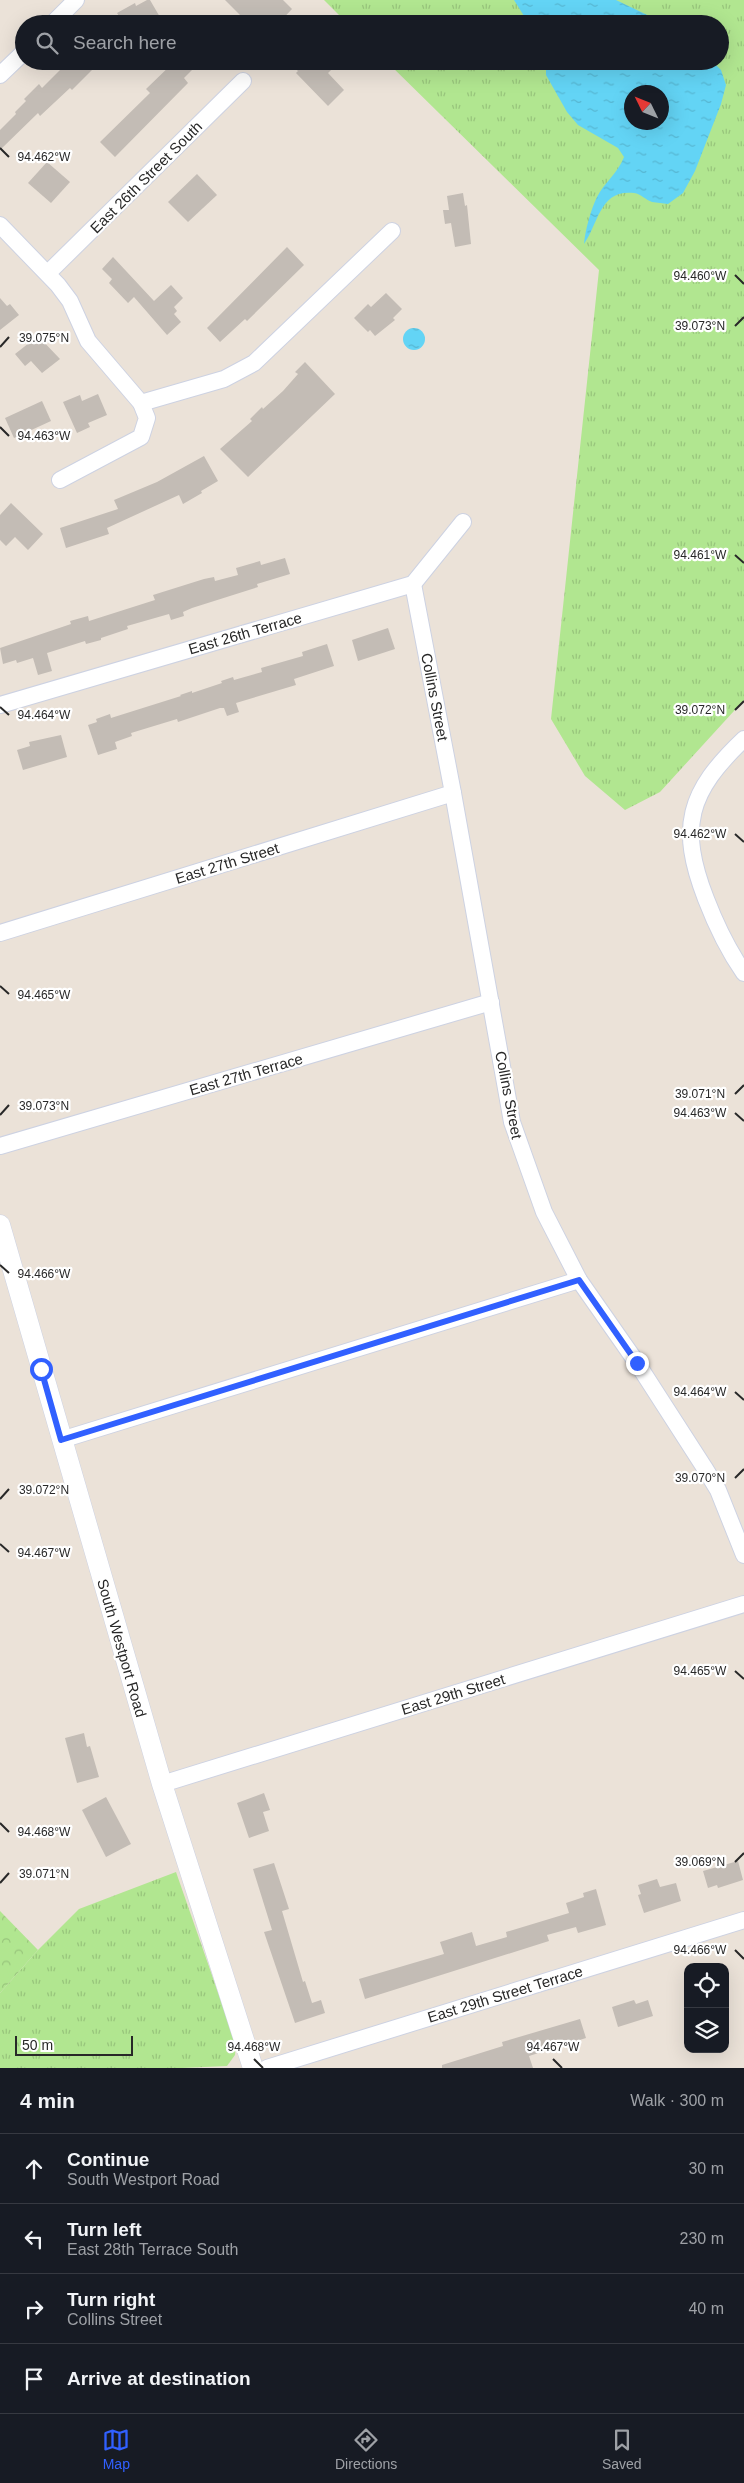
<!DOCTYPE html>
<html lang="en">
<head>
<meta charset="utf-8">
<style>
  :root { --surface:#171b24; --page:#20242c; --text:#f1f3f6; --muted:#9ea1a6; --line:#363941; --accent:#3160ff }
  body { margin:0; font-family:Helvetica,sans-serif; background:var(--page); color:var(--text) }
  .controls { position:absolute; right:15px; bottom:15px; display:grid; overflow:hidden; border-radius:10px; box-shadow:0 5px 20px #0002 }
  .controls button { width:45px; height:45px; display:grid; place-items:center; padding:0; border:0; border-bottom:1px solid var(--line); background:var(--surface); color:var(--text); font:25px sans-serif }
  .compass { position:absolute; left:624px; top:85px; width:45px; height:45px; border-radius:50%; background:var(--surface); box-shadow:0 5px 20px #0002; rotate:313deg }
  .scale { position:absolute; left:15px; bottom:12px; width:118px; box-sizing:border-box; padding-left:5px; border:2px solid #282828; border-top:0; font-size:14px; line-height:18px; white-space:nowrap; color:#282828; -webkit-text-stroke:4px #fff; paint-order:stroke }
  .stop { position:absolute; width:15px; height:15px; margin:-11px; border:4px solid #3160ff; border-radius:50%; background:#fff }
  .stop.end { background:#3160ff; border-color:#fff; box-shadow:0 1px 5px #0008 }
  .list { margin:0; padding:0; list-style:none }
  h2 { display:flex; justify-content:space-between; align-items:center; height:65px; margin:0; padding:0 20px; font-size:21px }
  h2 small { font-size:16px; font-weight:400; color:var(--muted) }
  .list li { display:grid; grid-template-columns:32px 1fr auto; gap:15px; align-items:center; box-sizing:border-box; height:70px; padding:0 20px; border-top:1px solid var(--line) }
  .list b { display:block; font-size:19px; white-space:nowrap }
  .list p { margin:0; font-size:16px; white-space:nowrap; color:var(--muted) }
  .list em { font-size:16px; font-style:normal; color:var(--muted) }
  .icon { flex:none; width:28px; height:28px; fill:none; stroke:currentColor; stroke-width:2; stroke-linecap:round; stroke-linejoin:round }
  .map { position:relative; flex:none; width:744px; height:2068px; overflow:hidden }
  .search { position:absolute; background:var(--surface); box-shadow:0 5px 20px #0002; left:15px; right:15px; top:15px; height:55px; display:flex; align-items:center; gap:12px; box-sizing:border-box; padding:0 18px; border-radius:28px; color:var(--muted); font-size:19px }
  .sheet { height:345px; background:var(--surface) }
  nav { display:flex; justify-content:space-around; align-items:center; box-sizing:border-box; height:70px; border-top:1px solid var(--line); background:var(--surface); font-size:14px; color:var(--muted) }
  nav a { display:grid; justify-items:center; gap:2px }
  nav .on { color:var(--accent) }
  .map>svg:first-child { display:block }
  .grass { fill:url(#grass-tufts); fill-rule:evenodd }
  .forest { fill:url(#forest-crowns) }
  .water { fill:url(#water-ripples); fill-rule:evenodd }
  .building { fill:#c3bcb5 }
  .lines { fill:none; stroke-linecap:round; stroke-linejoin:round }
  .minor-casing { stroke:#cdd2e2; stroke-width:18 }
  .tertiary-casing { stroke:#cdd2e2; stroke-width:21 }
  .minor { stroke:#fff; stroke-width:16 }
  .tertiary { stroke:#fff; stroke-width:20 }
  .route { stroke:#3160ff; stroke-width:6 }
  .ticks { fill:none; stroke:#282828; stroke-width:2 }
  .labels { text-anchor:middle; dominant-baseline:central; stroke-width:4.5; stroke-linejoin:round; paint-order:stroke }
  .street-label { font-size:15px; fill:#282828; stroke:#fff }
  .ticks-label { font-size:12px; text-anchor:middle; fill:#282828; stroke:#fff; stroke-width:4.5; stroke-linejoin:round; paint-order:stroke }
</style>
</head>
<body>
<div class="map">
<svg width="744" height="2068" viewBox="0 0 744 2068">
  <defs>
    <pattern id="grass-tufts" width="24" height="20" patternUnits="userSpaceOnUse" patternTransform="scale(1.25)"><rect width="24" height="20" fill="#b1e690"/><path d="M3 7l-1-3M5 7V3M7 7l1-3M15 17l-1-3M17 17v-4M19 17l1-3" fill="none" stroke="#98c57c"/></pattern>
    <pattern id="forest-crowns" width="20" height="18" patternUnits="userSpaceOnUse" patternTransform="scale(1.25)"><rect width="20" height="18" fill="#b1e690"/><path d="M2 6a3 3 0 1 1 6 0M12 15a3 3 0 1 1 6 0" fill="none" stroke="#98c57c"/></pattern>
    <pattern id="water-ripples" width="26" height="14" patternUnits="userSpaceOnUse" patternTransform="scale(1.25)"><rect width="26" height="14" fill="#63d4f5"/><path d="M2 4q2-2 4 0t4 0M15 11q2-2 4 0t4 0" fill="none" stroke="#56b6d2"/></pattern>
  </defs>
  <rect width="100%" height="100%" fill="#ebe2d8"/>
  <g class="grass">
    <path d="M324 0H744V700L660 792 625 810 585 776 551 719 599 270 386 61H720V24H348ZM632 92H662V122H632Z"/>
    <polygon points="176,1872 236,2044 235,2055 227,2066 182,2068 0,2068 0,1993 38,1950 79,1909"/>
  </g>
  <polygon class="forest" points="0,1911 38,1950 0,1993"/>
  <g class="water">
    <polygon points="514,0 616,0 666,24 529,24"/>
    <path d="M546 61H712L721 70 726 85 721 104 695 171 683 193 668 204C663 203 657 203 652 202 646 200 641 194 634 193 600 189 599 222 584 244 585 231 591 209 597 197 604 183 618 173 624 157L618 148 578 125 567 112 546 75ZM662 92V122H632V92Z"/>
    <circle cx="414" cy="339" r="11"/>
  </g>
  <g class="building">
    <polygon points="147,0 150,0 164,24 124,24 117,13 135,3 136,6"/>
    <polygon points="225,0 283,0 292,9 278,24 249,24"/>
    <polygon points="69,61 101,61 72,90 70,88 40,116 38,113 0,150 0,130 16,114 15,112 26,101 24,99 39,84 42,88"/>
    <polygon points="175,61 201,61 184,78 188,83 115,157 100,142 150,93 146,89"/>
    <polygon points="288,61 340,61 328,73 344,90 328,106 296,73 298,71"/>
    <polygon points="47,162 70,182 51,203 28,183"/>
    <polygon points="197,174 217,195 188,222 168,202"/>
    <polygon points="463,193 465,206 467,205 471,244 455,247 451,223 445,224 443,210 449,210 447,196"/>
    <polygon points="287,247 304,265 247,321 245,319 220,342 207,328"/>
    <polygon points="113,257 154,301 171,285 183,298 174,307 177,311 174,314 181,322 167,335 134,297 128,303 109,283 112,279 102,269"/>
    <polygon points="386,293 402,309 393,318 395,320 375,336 370,330 368,332 354,318 368,304 371,307"/>
    <polygon points="0,298 7,306 10,304 19,315 0,330"/>
    <polygon points="38,336 60,359 42,373 31,361 25,366 15,354"/>
    <polygon points="305,362 335,394 248,477 220,449 252,421 250,419 262,407 263,409 283,391 298,374 295,372"/>
    <polygon points="98,394 107,415 88,423 90,427 77,433 63,402 80,395 82,401"/>
    <polygon points="42,401 51,421 14,438 5,418"/>
    <polygon points="204,456 218,481 201,491 202,493 183,504 179,495 107,528 109,534 66,548 60,528 118,509 114,500 157,482"/>
    <polygon points="11,503 43,534 28,550 15,537 6,546 0,540 0,515"/>
    <polygon points="285,558 290,574 257,584 258,587 192,608 183,612 184,616 171,620 169,614 127,626 128,629 101,638 101,640 86,644 85,641 47,653 52,671 38,675 33,658 17,663 16,660 3,664 0,648 71,624 70,621 88,616 89,621 155,600 153,595 204,579 214,577 215,581 238,575 236,568 260,561 261,565"/>
    <polygon points="388,628 395,649 358,661 352,640"/>
    <polygon points="327,644 334,666 294,679 296,685 236,703 239,712 227,716 224,708 220,708 178,722 177,719 131,733 132,736 115,742 117,749 98,755 88,725 97,722 96,719 110,714 111,718 181,696 180,695 192,691 192,693 222,683 221,681 233,677 234,680 262,672 261,668 303,656 302,652"/>
    <polygon points="61,735 67,757 23,770 17,750 30,746 29,742"/>
    <polygon points="84,1733 87,1747 90,1746 99,1777 77,1783 65,1738"/>
    <polygon points="264,1793 270,1810 263,1812 269,1831 249,1838 237,1803"/>
    <polygon points="106,1797 131,1844 106,1857 82,1810"/>
    <polygon points="738,1861 743,1880 718,1888 717,1885 708,1888 703,1871"/>
    <polygon points="274,1863 289,1909 282,1911 303,1982 305,1981 312,2003 321,2000 325,2013 295,2023 264,1932 272,1930 253,1869"/>
    <polygon points="657,1879 660,1887 676,1883 681,1901 644,1913 638,1895 641,1894 638,1885"/>
    <polygon points="596,1889 606,1925 578,1933 576,1927 547,1935 549,1941 365,1999 359,1979 444,1954 440,1942 472,1932 476,1946 507,1937 506,1932 569,1913 566,1903 584,1897 583,1893"/>
    <polygon points="634,2000 636,2004 648,2000 653,2016 618,2027 612,2007"/>
    <polygon points="580,2019 586,2038 529,2056 533,2068 442,2068 442,2065 503,2046 502,2042"/>
  </g>
  <g class="lines">
    <defs>
      <g id="minor">
        <polyline points="52,24 76,0"/>
        <polyline points="0,75 24,52"/>
        <polyline points="0,225 58,285 70,301 88,341 141,403 147,418 141,437 60,480"/>
        <polyline points="48,273 243,81"/>
        <polyline points="141,403 224,379 254,363 392,231"/>
        <polyline points="413,584 453,793 512,1122 544,1212 579,1280 637,1363 704,1467 718,1490 744,1555"/>
        <polyline points="0,705 413,584 463,522"/>
        <path d="M744 739C688 792 678 827 706 899 716 925 728 950 744 973"/>
        <polyline points="0,933 453,793"/>
        <polyline points="0,1146 491,1002"/>
        <polyline points="61,1440 579,1280"/>
        <polyline points="162,1784 744,1604"/>
        <polyline points="267,2068 744,1920"/>
      </g>
      <polyline id="tertiary" points="0,1225 162,1784 253,2068"/>
    </defs>
    <use href="#minor" class="minor-casing"/>
    <use href="#tertiary" class="tertiary-casing"/>
    <use href="#minor" class="minor"/>
    <use href="#tertiary" class="tertiary"/>
  </g>
  <g class="lines">
    <polyline class="route" points="41,1369 61,1440 579,1280 637,1363"/>
  </g>
  <path class="ticks" d="M0 148 9 157M735 275 744 284M735 326 744 317M0 347 9 337M0 427 9 436M735 555 744 563M0 707 9 715M735 710 744 701M735 834 744 842M0 986 9 994M735 1094 744 1085M735 1113 744 1121M0 1115 9 1105M0 1265 9 1273M735 1392 744 1400M735 1478 744 1469M0 1499 9 1489M0 1544 9 1552M735 1671 744 1679M0 1823 9 1832M735 1862 744 1853M0 1883 9 1873M735 1950 744 1959M254 2059 263 2068M553 2059 562 2068"/>
  <g class="labels">
    <g class="street-label">
      <text transform="translate(146 177) rotate(-45)">East 26th Street South</text>
      <text transform="translate(245 633) rotate(-16)">East 26th Terrace</text>
      <text transform="translate(435 697) rotate(79)">Collins Street</text>
      <text transform="translate(227 863) rotate(-17)">East 27th Street</text>
      <text transform="translate(246 1074) rotate(-16)">East 27th Terrace</text>
      <text transform="translate(509 1095) rotate(79)">Collins Street</text>
      <text transform="translate(122 1648) rotate(74)">South Westport Road</text>
      <text transform="translate(453 1694) rotate(-17)">East 29th Street</text>
      <text transform="translate(505 1994) rotate(-17)">East 29th Street Terrace</text>
    </g>
  </g>
  <g class="ticks-label">
    <text x="44" y="161">94.462°W</text>
    <text x="700" y="280">94.460°W</text>
    <text x="700" y="330">39.073°N</text>
    <text x="44" y="342">39.075°N</text>
    <text x="44" y="440">94.463°W</text>
    <text x="700" y="559">94.461°W</text>
    <text x="700" y="714">39.072°N</text>
    <text x="44" y="719">94.464°W</text>
    <text x="700" y="838">94.462°W</text>
    <text x="44" y="999">94.465°W</text>
    <text x="700" y="1098">39.071°N</text>
    <text x="44" y="1110">39.073°N</text>
    <text x="700" y="1117">94.463°W</text>
    <text x="44" y="1278">94.466°W</text>
    <text x="700" y="1396">94.464°W</text>
    <text x="700" y="1482">39.070°N</text>
    <text x="44" y="1494">39.072°N</text>
    <text x="44" y="1557">94.467°W</text>
    <text x="700" y="1675">94.465°W</text>
    <text x="44" y="1836">94.468°W</text>
    <text x="700" y="1866">39.069°N</text>
    <text x="44" y="1878">39.071°N</text>
    <text x="700" y="1954">94.466°W</text>
    <text x="254" y="2051">94.468°W</text>
    <text x="553" y="2051">94.467°W</text>
  </g>
</svg>
<div class="controls">
<button><svg class="icon" aria-label="locate" viewBox="0 0 24 24"><circle cx="12" cy="12" r="6"/><path d="M12 2v4M12 18v4M2 12h4M18 12h4"/></svg></button>
<button><svg class="icon" aria-label="layers" viewBox="0 0 24 24"><path d="M12 4l9 5-9 5-9-5zM3 14l9 5 9-5"/></svg></button>
</div>
<svg class="compass" viewBox="-18 -18 36 36"><path d="M0-13l5 13h-10z" fill="#e53935"/><path d="M0 13l5-13h-10z" fill="#9ea1a6"/></svg>
<div class="scale">50 m</div>
<div class="stop" style="left:41px;top:1369px"></div>
<div class="stop end" style="left:637px;top:1363px"></div>
<div class="search"><svg class="icon" aria-label="search" viewBox="0 0 24 24"><circle cx="10" cy="10" r="6"/><path d="M15 15l6 6"/></svg>Search here</div>
</div>
<section class="sheet">
<h2>4 min<small>Walk · 300 m</small></h2>
<ul class="list">
<li><svg class="icon" aria-label="ahead" viewBox="0 0 24 24"><path d="M12 20V5M6 11l6-6 6 6"/></svg><div><b>Continue</b><p>South Westport Road</p></div><em>30 m</em></li>
<li><svg class="icon" aria-label="left" viewBox="0 0 24 24"><path d="M17 20v-9H6M10 6l-5 5 5 5"/></svg><div><b>Turn left</b><p>East 28th Terrace South</p></div><em>230 m</em></li>
<li><svg class="icon" aria-label="right" viewBox="0 0 24 24"><path d="M7 20v-9h11M14 6l5 5-5 5"/></svg><div><b>Turn right</b><p>Collins Street</p></div><em>40 m</em></li>
<li><svg class="icon" aria-label="arrive" viewBox="0 0 24 24"><path d="M6 21V4h12l-3 4 3 4H6"/></svg><div><b>Arrive at destination</b></div></li>
</ul>
</section>
<nav>
<a class="on"><svg class="icon" aria-label="map" viewBox="0 0 24 24"><path d="M3 6l6-2 6 2 6-2v14l-6 2-6-2-6 2zM9 4v14M15 6v14"/></svg>Map</a>
<a><svg class="icon" aria-label="directions" viewBox="0 0 24 24"><path d="M12 3l9 9-9 9-9-9zM9 14v-3h6M13 9l2 2-2 2"/></svg>Directions</a>
<a><svg class="icon" aria-label="saved" viewBox="0 0 24 24"><path d="M7 4h10v16l-5-4-5 4z"/></svg>Saved</a>
</nav>
</body>
</html>
